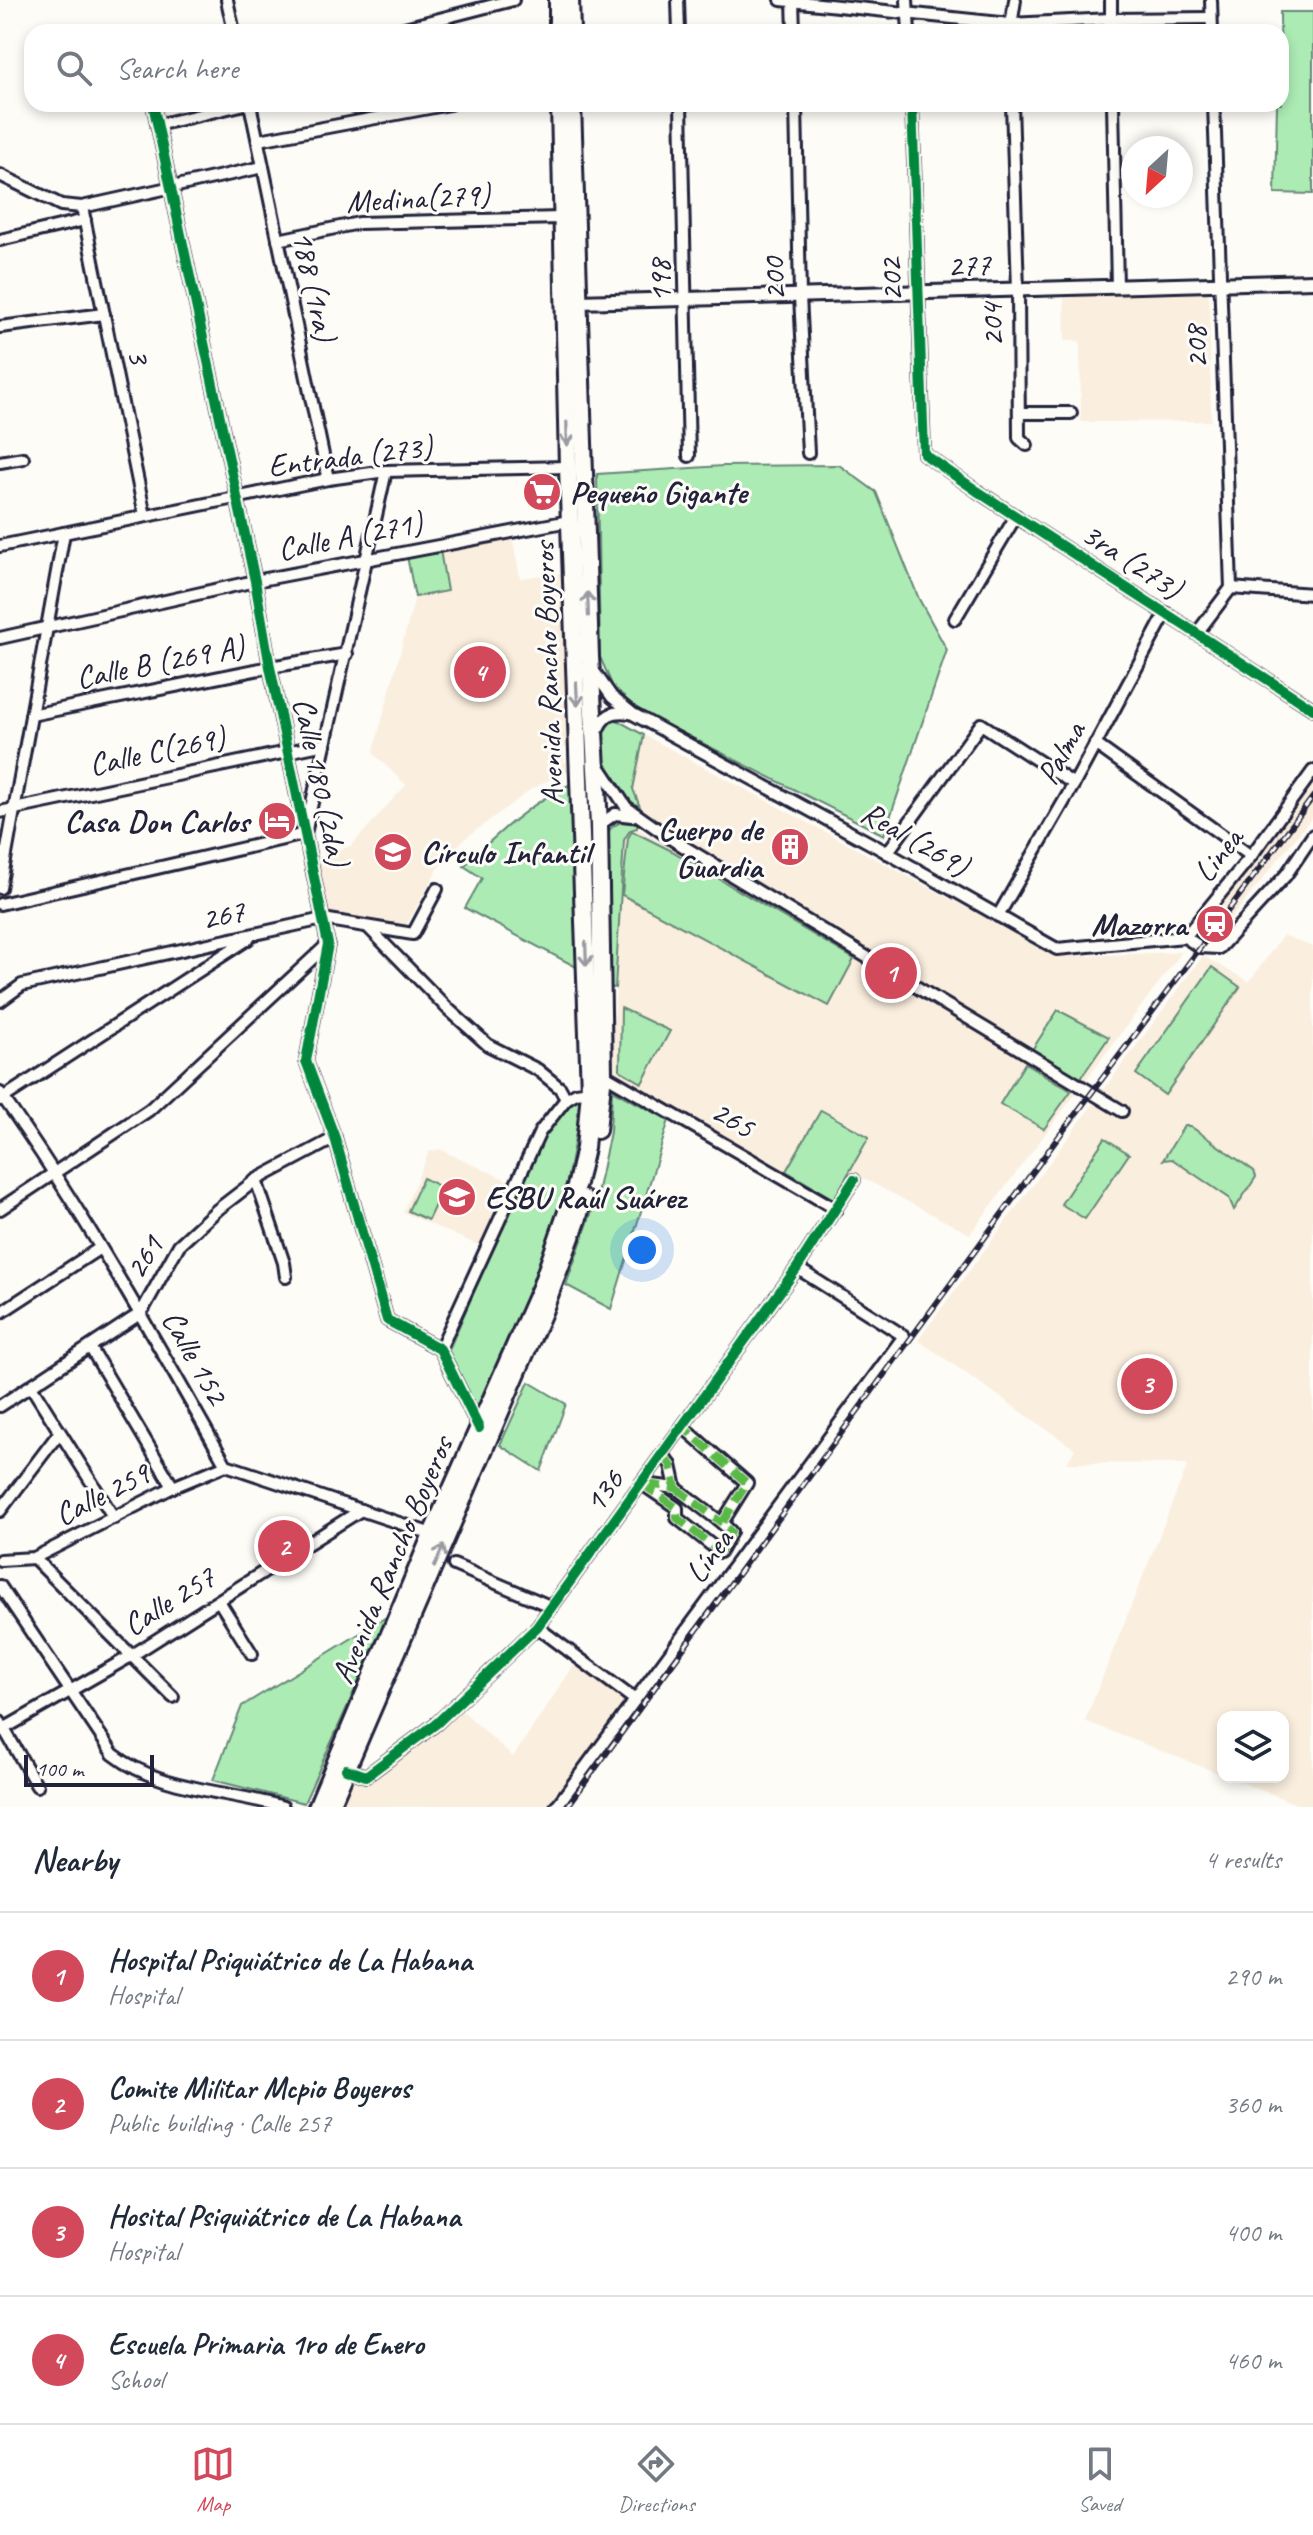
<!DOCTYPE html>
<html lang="en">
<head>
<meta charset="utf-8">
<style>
  :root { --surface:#fff; --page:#f6f6f7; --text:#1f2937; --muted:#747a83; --line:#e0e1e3; --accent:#d1495b }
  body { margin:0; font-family:Caveat,sans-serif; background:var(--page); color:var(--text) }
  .controls { position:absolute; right:24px; bottom:24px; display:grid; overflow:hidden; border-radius:16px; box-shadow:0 4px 12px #0003 }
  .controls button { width:72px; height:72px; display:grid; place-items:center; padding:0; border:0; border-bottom:2px solid var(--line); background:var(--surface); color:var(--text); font:40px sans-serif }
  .compass { position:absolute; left:1121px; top:136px; width:72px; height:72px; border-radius:50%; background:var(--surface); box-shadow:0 4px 12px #0003; rotate:206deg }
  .scale { position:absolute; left:24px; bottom:20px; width:130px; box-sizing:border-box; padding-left:8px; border:4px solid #22223b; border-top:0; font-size:22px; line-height:28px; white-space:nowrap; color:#22223b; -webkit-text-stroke:6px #fdfcf7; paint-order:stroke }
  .you { position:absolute; left:642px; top:1250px; width:28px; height:28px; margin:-20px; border:6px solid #fff; border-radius:50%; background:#1a73e8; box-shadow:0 0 0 12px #1a73e833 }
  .badge { display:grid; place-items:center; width:52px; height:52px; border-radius:50%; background:var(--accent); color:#fff; font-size:26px; font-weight:700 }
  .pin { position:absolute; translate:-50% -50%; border:4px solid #fff; box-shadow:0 2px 8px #0006 }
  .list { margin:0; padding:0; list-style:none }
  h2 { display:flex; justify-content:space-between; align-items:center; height:104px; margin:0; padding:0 32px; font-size:34px }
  h2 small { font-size:26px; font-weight:400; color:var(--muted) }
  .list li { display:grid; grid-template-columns:52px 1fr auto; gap:24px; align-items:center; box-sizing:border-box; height:128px; padding:0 32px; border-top:2px solid var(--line) }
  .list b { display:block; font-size:30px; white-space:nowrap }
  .list p { margin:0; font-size:26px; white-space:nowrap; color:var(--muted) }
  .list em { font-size:26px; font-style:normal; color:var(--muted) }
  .icon { flex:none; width:44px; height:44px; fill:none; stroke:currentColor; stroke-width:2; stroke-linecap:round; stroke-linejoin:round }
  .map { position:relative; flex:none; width:1313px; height:1807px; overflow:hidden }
  .search { position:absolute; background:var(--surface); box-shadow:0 4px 12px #0003; left:24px; right:24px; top:24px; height:88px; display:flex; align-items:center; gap:20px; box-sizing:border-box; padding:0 28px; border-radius:24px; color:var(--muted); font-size:30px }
  .sheet { height:616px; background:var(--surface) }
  nav { display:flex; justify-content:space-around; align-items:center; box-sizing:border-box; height:112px; border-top:2px solid var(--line); background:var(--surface); font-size:22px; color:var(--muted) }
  nav a { display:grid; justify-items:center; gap:4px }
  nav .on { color:var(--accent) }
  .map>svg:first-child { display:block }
  .built { fill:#faeede }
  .green { fill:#acecb4; stroke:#678778; stroke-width:2 }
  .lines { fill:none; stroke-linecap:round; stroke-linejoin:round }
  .minor-casing { stroke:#22223b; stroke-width:16 }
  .tertiary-casing { stroke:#22223b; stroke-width:18 }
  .trunk-casing { stroke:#22223b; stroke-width:22 }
  .minor { stroke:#fdfcf7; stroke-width:10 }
  .tertiary { stroke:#fdfcf7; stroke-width:12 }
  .trunk { stroke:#fdfcf7; stroke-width:16 }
  .rail-casing { stroke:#22223b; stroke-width:6 }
  .rail { stroke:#fdfcf7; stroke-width:3; stroke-dasharray:9; stroke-linecap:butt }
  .quiet { stroke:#58b947; stroke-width:8; stroke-dasharray:16 8; stroke-linecap:butt }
  .cycleway-casing { stroke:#fdfcf7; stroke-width:15 }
  .cycleway { stroke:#00873e; stroke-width:10 }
  .oneway { stroke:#9a9aa2 }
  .labels { text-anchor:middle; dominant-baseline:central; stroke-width:6; stroke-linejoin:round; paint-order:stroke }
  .street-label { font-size:32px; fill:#22223b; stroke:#fdfcf7 }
  .poi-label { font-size:32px; font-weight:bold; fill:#22223b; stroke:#fdfcf7; text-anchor:start }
</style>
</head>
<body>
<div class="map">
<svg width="1313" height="1807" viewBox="0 0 1313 1807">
  <rect width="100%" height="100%" fill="#fdfcf7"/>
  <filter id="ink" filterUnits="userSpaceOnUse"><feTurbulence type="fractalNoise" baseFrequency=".0125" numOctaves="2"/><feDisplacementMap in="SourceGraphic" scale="16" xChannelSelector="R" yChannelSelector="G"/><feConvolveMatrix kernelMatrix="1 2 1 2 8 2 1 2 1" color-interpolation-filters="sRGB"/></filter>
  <g filter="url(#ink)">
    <g class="built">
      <polygon points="1209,292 1211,421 1081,422 1080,341 1065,341 1064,294"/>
      <polygon points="512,537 520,578 562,573 567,747 563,748 564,762 567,762 568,770 530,790 463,840 439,867 405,927 330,916 318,858 351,846 406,785 373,753 415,597 407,556"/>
      <polygon points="644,735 1059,957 1182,952 970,1234 853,1173 833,1203 611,1074 624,840 630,829 637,828 669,847 675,835 640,811 640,807 633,789"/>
      <polygon points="1313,777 1313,816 1212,942 1199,933"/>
      <polygon points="1283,935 1313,947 1313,1807 1304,1807 1228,1777 1283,1777 1283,1717 1223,1717 1223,1775 1085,1721 1188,1464 1067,1463 1075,1449 918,1340 1203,956 1249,982"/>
      <polygon points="439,1149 511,1182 482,1247 403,1212 429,1152"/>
      <polygon points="579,1658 635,1700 556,1807 340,1807 356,1773 366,1776 456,1705 513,1757"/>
    </g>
    <g class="green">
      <polygon points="1280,12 1313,12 1313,194 1275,193 1277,104 1281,104"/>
      <polygon points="839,465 876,492 919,599 947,650 884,835 639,711 613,687 600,657 597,474 723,466"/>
      <polygon points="440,550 447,591 415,597 407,556"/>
      <path d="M615 719 644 735 633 789 640 807C615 794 581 739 615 719Z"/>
      <path d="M573 783 582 970 465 908 482 878 464 866C496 835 532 801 573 783Z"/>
      <polygon points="621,822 637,824 637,828 630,830 624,840 615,988 609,987 607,833 613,826"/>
      <polygon points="632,831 672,851 854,959 829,1006 622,895 628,838"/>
      <polygon points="1212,967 1240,987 1165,1095 1136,1074"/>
      <polygon points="621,1008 670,1031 642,1083 620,1070"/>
      <polygon points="1058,1010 1109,1037 1080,1079 1032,1050"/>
      <polygon points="1025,1063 1071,1091 1044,1129 1000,1104"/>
      <polygon points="612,1090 669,1120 611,1309 566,1285 595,1203 610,1132"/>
      <polygon points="580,1096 582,1099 567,1182 537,1274 484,1399 477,1406 470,1403 447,1354 542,1134 572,1099"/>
      <polygon points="821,1110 869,1137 834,1199 786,1171"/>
      <polygon points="1184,1126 1190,1126 1254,1171 1256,1177 1234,1210 1229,1198 1172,1159 1163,1160"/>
      <polygon points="1105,1138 1129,1154 1085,1219 1061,1204"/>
      <polygon points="423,1178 443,1188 428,1220 408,1211"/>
      <polygon points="529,1382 566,1404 541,1471 500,1445"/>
      <polygon points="388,1616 304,1803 213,1780 242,1706"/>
    </g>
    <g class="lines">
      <defs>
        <g id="minor">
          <polyline points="227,0 234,32"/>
          <polyline points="678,0 679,32"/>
          <polyline points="781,0 1010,24 1111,19 1211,18"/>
          <polyline points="793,0 794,32"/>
          <polyline points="907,0 909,32"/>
          <polyline points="1111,0 1111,32"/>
          <polyline points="1211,0 1212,32"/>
          <polyline points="389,32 513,0"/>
          <polyline points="1010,32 1015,0"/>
          <polyline points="153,104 255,581 270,667 328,944 306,1061 335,1138 387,1320 440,1349 479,1428"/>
          <polyline points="250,104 328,479"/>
          <polyline points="681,104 689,456"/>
          <polyline points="796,104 800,296 808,453"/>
          <polyline points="912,104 924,454 977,491 1313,709"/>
          <polyline points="1012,104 1018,290 1019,438 1027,445"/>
          <polyline points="1113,104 1117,286"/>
          <polyline points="1214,104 1231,588"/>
          <polyline points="157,125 245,104"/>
          <polyline points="259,140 450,104"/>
          <polyline points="0,175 61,205 82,207 263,167"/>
          <polyline points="82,207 145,516"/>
          <polyline points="0,240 85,220"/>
          <polyline points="278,240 359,223 561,218"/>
          <polyline points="0,327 104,314"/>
          <polyline points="1019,413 1071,413"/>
          <polyline points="0,462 23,458"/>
          <polyline points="0,546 328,479 386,471 568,467"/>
          <polyline points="955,619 1016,516"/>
          <polyline points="1197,633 1231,588 1313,594"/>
          <polyline points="0,638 255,581 569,521"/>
          <polyline points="593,670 612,697 633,714 879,848 1057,949 1185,937"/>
          <polyline points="31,715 270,667 347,654"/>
          <path d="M597 732C603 715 613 710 630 713"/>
          <polyline points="1095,744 1251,856"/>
          <polyline points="599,766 626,807 673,840 1122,1111"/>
          <polyline points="0,812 325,744"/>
          <polyline points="599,825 615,814 632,816"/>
          <polyline points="887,853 981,724 1074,784"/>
          <polyline points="0,888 64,533"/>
          <polyline points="0,904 305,834 386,471"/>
          <polyline points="998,916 1074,784 1166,613"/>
          <polyline points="368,927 447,1008 488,1045 538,1070 560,1088 566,1099"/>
          <polyline points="1185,937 1251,856 1313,771"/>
          <polyline points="1185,937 1200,947 1219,948 1286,875 1313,835"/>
          <polyline points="0,1001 22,985 323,919 413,934 437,889"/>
          <polyline points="603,1074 836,1209"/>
          <path d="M0 1093C84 1212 155 1339 226 1465L432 1534"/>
          <polyline points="0,1100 248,939"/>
          <polyline points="256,1180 284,1263 286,1277"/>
          <polyline points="0,1209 149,1110 328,944"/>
          <polyline points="0,1313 100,1248"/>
          <polyline points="90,1347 173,1487"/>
          <polyline points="440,1349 540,1132 566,1099 576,1093 590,1091"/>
          <polyline points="31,1386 114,1518"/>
          <polyline points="0,1406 141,1313 179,1245 217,1210 256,1180 335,1138"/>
          <polyline points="642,1484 677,1508 677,1518 720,1552 731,1532 722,1523 747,1483 683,1427"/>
          <polyline points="644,1484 676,1488 671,1465 663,1455"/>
          <polyline points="676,1488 722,1523"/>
          <polyline points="0,1511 59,1433"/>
          <polyline points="34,1558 173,1697"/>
          <polyline points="0,1560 34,1558 173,1487 226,1465"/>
          <polyline points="454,1565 552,1607"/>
          <path d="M0 1586 113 1754C160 1791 227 1790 283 1807"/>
          <polyline points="219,1601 252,1654"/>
          <polyline points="537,1627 635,1700"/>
          <polyline points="0,1722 37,1786"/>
          <polyline points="0,1731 131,1656 361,1510"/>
          <polyline points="346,1769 366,1776 437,1723 537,1627 797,1268 854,1180"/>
          <polyline points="556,1807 904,1336 797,1268"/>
        </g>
        <polyline id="tertiary" points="578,302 1313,281"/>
        <g id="trunk">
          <polyline points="558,0 558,32"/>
          <polyline points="570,0 571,32"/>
          <polyline points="572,104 590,657 599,825 603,1074 597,1130"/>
          <polyline points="317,1807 432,1534 541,1287 577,1183 585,1148 590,1091 568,467 560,104"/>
          <polyline points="330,1807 543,1312 577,1221 583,1199"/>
        </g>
      </defs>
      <use href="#minor" class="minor-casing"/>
      <use href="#tertiary" class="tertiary-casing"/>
      <use href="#trunk" class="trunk-casing"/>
      <use href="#minor" class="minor"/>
      <use href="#tertiary" class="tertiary"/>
      <use href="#trunk" class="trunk"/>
      <defs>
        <polyline id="rail" points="567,1807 1057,1139 1313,797"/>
      </defs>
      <use href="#rail" class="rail-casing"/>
      <use href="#rail" class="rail"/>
      <g class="quiet">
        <polyline points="642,1484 677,1508 677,1518 720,1552 731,1532 722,1523 747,1483 683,1427"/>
        <polyline points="646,1484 676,1488 671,1465 663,1455"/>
        <polyline points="676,1488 722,1523"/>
      </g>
      <defs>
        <g id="cycleway">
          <polyline points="153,104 255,581 270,667 328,944 306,1061 335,1138 387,1320 440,1349 479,1428"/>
          <polyline points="912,104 924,454 977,491 1313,709"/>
          <polyline points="346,1769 366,1776 437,1723 537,1627 797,1268 854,1180"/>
        </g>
      </defs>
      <use href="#cycleway" class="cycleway-casing"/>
      <use href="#cycleway" class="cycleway"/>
    </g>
    <defs><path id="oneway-shaft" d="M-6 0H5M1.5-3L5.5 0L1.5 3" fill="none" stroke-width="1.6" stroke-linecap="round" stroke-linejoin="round" transform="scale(2)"/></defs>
    <g class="oneway">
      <use href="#oneway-shaft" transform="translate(567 434) rotate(89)"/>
      <use href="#oneway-shaft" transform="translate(588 604) rotate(-92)"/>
      <use href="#oneway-shaft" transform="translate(577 694) rotate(87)"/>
      <use href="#oneway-shaft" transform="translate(586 954) rotate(88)"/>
      <use href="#oneway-shaft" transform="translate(439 1556) rotate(-67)"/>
    </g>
  </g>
  <defs>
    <symbol id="supermarket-disc" viewBox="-11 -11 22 22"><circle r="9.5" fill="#d1495b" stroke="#fdfcf7"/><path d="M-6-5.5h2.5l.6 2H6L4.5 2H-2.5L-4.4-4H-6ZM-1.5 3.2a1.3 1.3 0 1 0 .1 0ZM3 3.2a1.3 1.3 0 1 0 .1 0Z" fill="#fff"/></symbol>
    <symbol id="hotel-disc" viewBox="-11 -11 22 22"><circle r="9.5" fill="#d1495b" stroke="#fdfcf7"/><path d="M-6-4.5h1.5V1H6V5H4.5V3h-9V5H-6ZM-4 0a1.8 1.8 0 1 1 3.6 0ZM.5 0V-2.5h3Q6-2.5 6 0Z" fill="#fff"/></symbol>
    <symbol id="building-disc" viewBox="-11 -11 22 22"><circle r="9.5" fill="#d1495b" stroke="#fdfcf7"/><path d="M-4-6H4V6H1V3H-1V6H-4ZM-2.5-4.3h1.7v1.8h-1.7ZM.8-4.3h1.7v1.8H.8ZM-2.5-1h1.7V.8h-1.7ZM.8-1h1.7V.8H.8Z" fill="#fff"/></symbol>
    <symbol id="school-disc" viewBox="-11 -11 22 22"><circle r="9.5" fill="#d1495b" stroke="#fdfcf7"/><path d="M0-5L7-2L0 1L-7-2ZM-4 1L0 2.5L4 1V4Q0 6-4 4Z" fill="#fff"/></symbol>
    <symbol id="station-disc" viewBox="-11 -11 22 22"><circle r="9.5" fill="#d1495b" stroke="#fdfcf7"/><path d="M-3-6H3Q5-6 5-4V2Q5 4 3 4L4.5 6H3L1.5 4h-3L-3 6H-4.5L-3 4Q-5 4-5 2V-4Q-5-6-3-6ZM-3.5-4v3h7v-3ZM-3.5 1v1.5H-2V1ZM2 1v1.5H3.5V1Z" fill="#fff"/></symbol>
  </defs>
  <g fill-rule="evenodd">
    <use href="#supermarket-disc" x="520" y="470" width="44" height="44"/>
    <use href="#hotel-disc" x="255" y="799" width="44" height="44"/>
    <use href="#building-disc" x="768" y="825" width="44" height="44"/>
    <use href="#school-disc" x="371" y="830" width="44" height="44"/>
    <use href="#station-disc" x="1193" y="902" width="44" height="44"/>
    <use href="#school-disc" x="435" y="1175" width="44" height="44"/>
  </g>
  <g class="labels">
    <g class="street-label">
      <text transform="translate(418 198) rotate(-3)">Medina(279)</text>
      <text transform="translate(969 265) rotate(-2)">277</text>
      <text transform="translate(774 279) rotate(-92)">200</text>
      <text transform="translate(891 280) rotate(-92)">202</text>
      <text transform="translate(660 281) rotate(-91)">198</text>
      <text transform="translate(314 286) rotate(78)">188 (1ra)</text>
      <text transform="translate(992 325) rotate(-91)">204</text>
      <text transform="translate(1196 347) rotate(-92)">208</text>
      <text transform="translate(139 356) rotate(79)">3</text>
      <text transform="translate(350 456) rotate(-7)">Entrada (273)</text>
      <text transform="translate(350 536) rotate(-11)">Calle A (271)</text>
      <text transform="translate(1132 561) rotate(33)">3ra (273)</text>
      <text transform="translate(160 662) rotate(-11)">Calle B (269 A)</text>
      <text transform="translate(548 674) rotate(-92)">Avenida Rancho Boyeros</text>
      <text transform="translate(157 751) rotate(-12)">Calle C(269)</text>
      <text transform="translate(1061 753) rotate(-61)">Palma</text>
      <text transform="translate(321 782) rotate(78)">Calle 180 (2da)</text>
      <text transform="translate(915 839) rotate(30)">Real (269)</text>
      <text transform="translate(1218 855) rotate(-52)">Linea</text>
      <text transform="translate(223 915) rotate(-12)">267</text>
      <text transform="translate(733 1119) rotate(30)">265</text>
      <text transform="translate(144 1257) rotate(-58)">261</text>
      <text transform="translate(195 1357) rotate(61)">Calle 152</text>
      <text transform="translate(604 1491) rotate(-54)">136</text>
      <text transform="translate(102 1494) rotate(-27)">Calle 259</text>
      <text transform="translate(709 1556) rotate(-54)">Línea</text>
      <text transform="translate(392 1560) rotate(-67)">Avenida Rancho Boyeros</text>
      <text transform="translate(169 1601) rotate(-32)">Calle 257</text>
    </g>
    <g class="poi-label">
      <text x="570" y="492">Pequeño Gigante</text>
      <text x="249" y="821" text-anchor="end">Casa Don Carlos</text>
      <text x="762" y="829" text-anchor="end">Cuerpo de<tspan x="762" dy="37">Guardia</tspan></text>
      <text x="421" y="852">Círculo Infantil</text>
      <text x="1187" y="924" text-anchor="end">Mazorra</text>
      <text x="485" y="1197">ESBU Raúl Suárez</text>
    </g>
  </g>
</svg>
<div class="controls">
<button><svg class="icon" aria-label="layers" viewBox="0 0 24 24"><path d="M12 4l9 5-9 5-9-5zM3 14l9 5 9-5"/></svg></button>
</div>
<svg class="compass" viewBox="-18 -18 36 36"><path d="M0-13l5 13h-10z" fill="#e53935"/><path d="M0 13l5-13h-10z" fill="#747a83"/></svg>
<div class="scale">100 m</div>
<div class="you"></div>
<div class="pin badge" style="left:891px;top:973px">1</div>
<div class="pin badge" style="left:284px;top:1546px">2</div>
<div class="pin badge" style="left:1147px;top:1384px">3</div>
<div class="pin badge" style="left:480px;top:672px">4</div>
<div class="search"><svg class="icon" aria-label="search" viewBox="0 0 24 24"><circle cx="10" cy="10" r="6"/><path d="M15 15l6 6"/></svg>Search here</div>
</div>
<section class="sheet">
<h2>Nearby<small>4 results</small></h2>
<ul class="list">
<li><span class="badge">1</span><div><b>Hospital Psiquiátrico de La Habana</b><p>Hospital</p></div><em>290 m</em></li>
<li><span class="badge">2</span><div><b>Comite Militar Mcpio Boyeros</b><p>Public building · Calle 257</p></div><em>360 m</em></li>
<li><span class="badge">3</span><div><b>Hosital Psiquiátrico de La Habana</b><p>Hospital</p></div><em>400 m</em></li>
<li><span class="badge">4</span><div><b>Escuela Primaria 1ro de Enero</b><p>School</p></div><em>460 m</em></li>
</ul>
</section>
<nav>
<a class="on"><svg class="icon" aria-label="map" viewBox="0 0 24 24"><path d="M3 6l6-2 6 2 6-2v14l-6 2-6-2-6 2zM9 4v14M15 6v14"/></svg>Map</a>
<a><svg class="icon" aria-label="directions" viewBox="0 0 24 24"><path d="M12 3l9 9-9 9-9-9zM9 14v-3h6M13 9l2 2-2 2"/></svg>Directions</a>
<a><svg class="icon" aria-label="saved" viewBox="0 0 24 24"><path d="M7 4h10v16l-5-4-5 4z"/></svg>Saved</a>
</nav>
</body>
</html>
